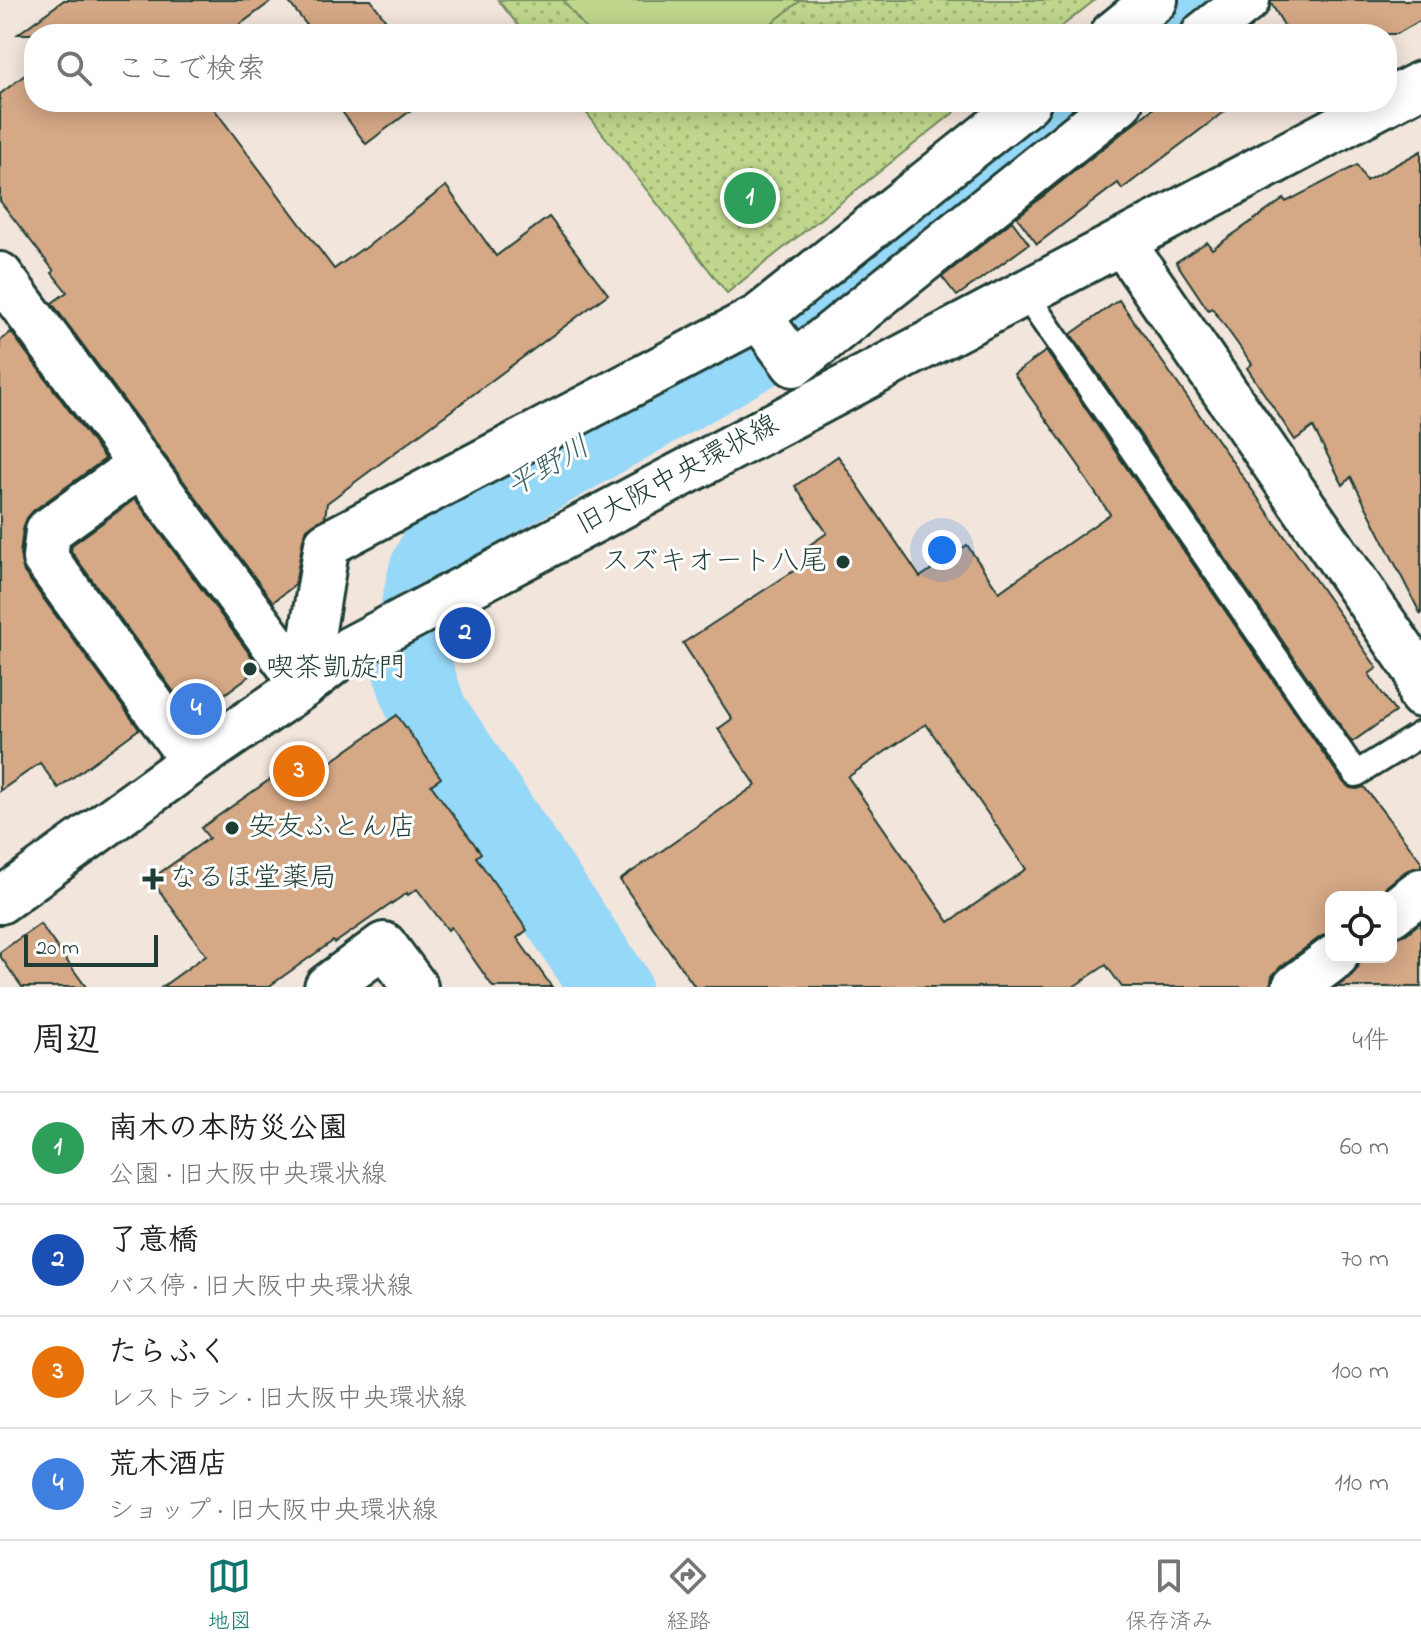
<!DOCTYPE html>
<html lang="ja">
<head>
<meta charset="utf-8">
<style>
  :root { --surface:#fff; --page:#f6f6f6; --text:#202124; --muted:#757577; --line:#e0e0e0; --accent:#0f766e }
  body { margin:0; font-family:"Indie Flower","Klee One",sans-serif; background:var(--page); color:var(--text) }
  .controls { position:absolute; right:24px; bottom:24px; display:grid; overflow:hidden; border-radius:16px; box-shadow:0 4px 20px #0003 }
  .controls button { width:72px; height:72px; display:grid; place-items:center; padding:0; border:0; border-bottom:2px solid var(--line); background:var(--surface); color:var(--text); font:40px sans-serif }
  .scale { position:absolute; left:24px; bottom:20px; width:134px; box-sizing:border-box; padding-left:8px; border:4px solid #1f3d34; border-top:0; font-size:22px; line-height:28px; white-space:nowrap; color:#1f3d34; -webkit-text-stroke:6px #fff; paint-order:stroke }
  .you { position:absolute; left:942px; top:550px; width:28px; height:28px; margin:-20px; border:6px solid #fff; border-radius:50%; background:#1a73e8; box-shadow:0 0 0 12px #1a73e833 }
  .badge { display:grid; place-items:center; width:52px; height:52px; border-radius:50%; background:var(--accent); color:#fff; font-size:26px; font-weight:700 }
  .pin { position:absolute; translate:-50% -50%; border:4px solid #fff; box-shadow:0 2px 8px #0006 }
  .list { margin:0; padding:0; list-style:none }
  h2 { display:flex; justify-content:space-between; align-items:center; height:104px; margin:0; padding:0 32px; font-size:34px }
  h2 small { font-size:26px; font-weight:400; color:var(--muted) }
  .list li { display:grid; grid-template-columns:52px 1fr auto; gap:24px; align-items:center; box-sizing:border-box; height:112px; padding:0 32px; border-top:2px solid var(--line) }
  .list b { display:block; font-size:30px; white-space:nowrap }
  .list p { margin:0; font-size:26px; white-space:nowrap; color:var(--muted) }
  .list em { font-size:26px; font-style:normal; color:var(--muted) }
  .icon { flex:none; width:44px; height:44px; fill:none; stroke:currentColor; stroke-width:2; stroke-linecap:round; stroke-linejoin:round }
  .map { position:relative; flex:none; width:1421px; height:987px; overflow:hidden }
  .search { position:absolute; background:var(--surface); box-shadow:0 4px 20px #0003; left:24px; right:24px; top:24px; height:88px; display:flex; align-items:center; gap:20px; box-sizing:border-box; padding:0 28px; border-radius:32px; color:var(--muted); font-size:30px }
  .sheet { height:552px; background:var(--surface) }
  nav { display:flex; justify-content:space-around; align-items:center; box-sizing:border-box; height:112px; border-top:2px solid var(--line); background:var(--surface); font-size:22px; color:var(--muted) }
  nav a { display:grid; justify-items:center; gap:4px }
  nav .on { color:var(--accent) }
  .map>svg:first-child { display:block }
  .park { fill:url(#park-dots); stroke:#708a60; stroke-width:2 }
  .garden { fill:#c0d68c; stroke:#708a60; stroke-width:2 }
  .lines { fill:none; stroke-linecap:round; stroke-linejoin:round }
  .river { stroke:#96d8f8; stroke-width:80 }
  .building { fill:#d5a886; stroke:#1f3d34; stroke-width:2; fill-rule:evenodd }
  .lane-casing { stroke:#1f3d34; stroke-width:30 }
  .street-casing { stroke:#1f3d34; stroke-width:50 }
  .primary-casing { stroke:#1f3d34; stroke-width:50 }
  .lane { stroke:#fff; stroke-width:24 }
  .street { stroke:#fff; stroke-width:44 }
  .primary { stroke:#fff; stroke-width:44 }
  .poi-dot { fill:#1f3d34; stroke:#fff; stroke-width:3 }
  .labels { text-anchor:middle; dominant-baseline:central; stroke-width:6; stroke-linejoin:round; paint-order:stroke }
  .street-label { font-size:28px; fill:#1f3d34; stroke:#fff }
  .poi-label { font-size:28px; fill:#1f3d34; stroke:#fff; text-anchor:start }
  .water-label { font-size:30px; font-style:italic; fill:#3d6465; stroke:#fff }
</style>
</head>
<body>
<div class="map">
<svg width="1421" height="987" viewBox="0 0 1421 987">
  <defs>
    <pattern id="park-dots" width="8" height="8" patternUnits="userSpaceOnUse" patternTransform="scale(2)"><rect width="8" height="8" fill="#c0d68c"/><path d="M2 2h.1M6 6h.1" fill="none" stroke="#9baf73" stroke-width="1.8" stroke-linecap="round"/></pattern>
  </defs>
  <rect width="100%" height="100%" fill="#f2e5db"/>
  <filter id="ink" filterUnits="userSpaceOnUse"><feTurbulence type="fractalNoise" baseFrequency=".0125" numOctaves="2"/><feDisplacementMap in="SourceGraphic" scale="16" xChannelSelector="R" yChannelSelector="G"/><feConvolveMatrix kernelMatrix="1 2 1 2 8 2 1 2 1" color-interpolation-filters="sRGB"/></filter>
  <g filter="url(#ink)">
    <g class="park">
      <polygon points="498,0 1095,0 1052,34 525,34"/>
      <polygon points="578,102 967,102 727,293"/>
    </g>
    <polygon class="garden" points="563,0 801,0 758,34 590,34"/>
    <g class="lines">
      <g class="river">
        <polyline points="1158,34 1200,0"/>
        <polyline points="611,987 428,714 409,659 429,571 447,534 474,511 773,340 1072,102"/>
      </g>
    </g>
    <g class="building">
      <polygon points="64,0 273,0 227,34 18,34"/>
      <polygon points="287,0 371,0 396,34 314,34"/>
      <polygon points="1271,0 1421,0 1421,20 1397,34 1289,34 1271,3"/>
      <polygon points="34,68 34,102 209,102 334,269 362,249 363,250 446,186 496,256 549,217 608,294 327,503 325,517 307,529 303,539 295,585 273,602 52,303 67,292 52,273 54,271 0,201 0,94"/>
      <polygon points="335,102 422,102 366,144"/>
      <polygon points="1161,102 1237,102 1122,189 1118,183 1037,244 1017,217"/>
      <polygon points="1421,151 1421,615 1351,477 1343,485 1313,427 1295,440 1247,368 1252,364 1212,308 1208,310 1176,262 1207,242 1212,249 1284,199 1286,202 1357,165 1366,181"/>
      <polygon points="1012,221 1029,244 957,296 942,277"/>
      <polygon points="1119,300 1377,668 1369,674 1395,712 1352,742 1071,334"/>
      <polygon points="11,332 105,459 33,511 27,518 23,528 20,555 24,572 139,729 58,788 40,763 0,791 0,341"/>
      <path d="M1046 351 1344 783 1350 788 1357 789 1364 787 1421 861V867L1406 871 1373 897H1331V932L1320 937 1280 967 1272 976 1270 987H1122L1106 965 1073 987H695L620 880 756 785 718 729 732 719 683 643 812 559 805 548 827 533 795 486 838 456 920 577 967 545 999 592 1110 514 1081 472 1082 470 1014 374ZM926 724 1026 869 949 922 848 777Z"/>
      <polygon points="135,499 260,668 211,704 198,686 179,699 71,551 72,545"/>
      <polygon points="397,715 441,778 431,785 481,853 476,857 527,930 517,938 552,987 493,987 451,927 448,930 417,889 408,895 407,893 335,943 333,941 268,987 162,987 206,955 151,879 209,838 201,828 292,764 304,781"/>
      <polygon points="1421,922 1421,987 1337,987 1350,977 1358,968 1360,957 1391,957 1391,938 1406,934"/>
      <polygon points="40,924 86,987 22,987 0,956 0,952"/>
    </g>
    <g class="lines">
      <defs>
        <polyline id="lane" points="1025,294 1356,774 1421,734"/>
        <g id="street">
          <polyline points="1113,34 1155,0"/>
          <polyline points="1204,34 1247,0"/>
          <polyline points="1122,242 1418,673 1421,695"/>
          <polyline points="0,275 304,685"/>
          <polyline points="759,317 794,364 1120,102"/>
          <polyline points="140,465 48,531 45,558 193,761"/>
          <polyline points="304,685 327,544 759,317 1028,102"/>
          <polyline points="1391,914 1421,891"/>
          <polyline points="327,987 384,945 415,987"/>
          <polyline points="1295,987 1335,957"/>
        </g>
        <polyline id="primary" points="0,901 193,761 304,685 350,649 1421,84"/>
      </defs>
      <use href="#lane" class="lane-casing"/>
      <use href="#street" class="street-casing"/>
      <use href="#primary" class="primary-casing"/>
      <use href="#lane" class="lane"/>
      <use href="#street" class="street"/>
      <use href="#primary" class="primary"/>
    </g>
  </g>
  <g class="poi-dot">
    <circle cx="843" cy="562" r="8"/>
    <circle cx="250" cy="669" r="8"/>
    <circle cx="232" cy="828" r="8"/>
    <path d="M149 867h8v8h8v8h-8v8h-8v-8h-8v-8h8z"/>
  </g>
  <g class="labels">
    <g class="street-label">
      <text transform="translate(678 476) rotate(-28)">旧大阪中央環状線</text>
    </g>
    <g class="poi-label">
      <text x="827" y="562" text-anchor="end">スズキオート八尾</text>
      <text x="266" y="669">喫茶凱旋門</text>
      <text x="248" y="828">安友ふとん店</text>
      <text x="169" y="879">なるほ堂薬局</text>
    </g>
    <g class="water-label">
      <text transform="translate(549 468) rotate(-30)">平野川</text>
    </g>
  </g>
</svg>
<div class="controls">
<button><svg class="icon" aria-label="locate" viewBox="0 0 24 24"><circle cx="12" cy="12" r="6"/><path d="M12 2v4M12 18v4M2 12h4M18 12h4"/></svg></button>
</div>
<div class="scale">20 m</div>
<div class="you"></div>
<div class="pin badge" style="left:750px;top:198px;background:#2e9e5b">1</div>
<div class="pin badge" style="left:465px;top:633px;background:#1a4fb4">2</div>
<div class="pin badge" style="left:299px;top:771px;background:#e8710a">3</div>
<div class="pin badge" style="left:196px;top:709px;background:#3f7fe0">4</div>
<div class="search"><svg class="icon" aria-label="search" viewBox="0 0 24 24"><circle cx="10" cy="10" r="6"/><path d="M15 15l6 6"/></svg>ここで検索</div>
</div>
<section class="sheet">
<h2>周辺<small>4件</small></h2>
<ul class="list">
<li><span class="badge" style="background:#2e9e5b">1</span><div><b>南木の本防災公園</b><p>公園 · 旧大阪中央環状線</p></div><em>60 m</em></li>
<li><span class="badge" style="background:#1a4fb4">2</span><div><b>了意橋</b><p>バス停 · 旧大阪中央環状線</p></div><em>70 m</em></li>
<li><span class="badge" style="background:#e8710a">3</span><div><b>たらふく</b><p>レストラン · 旧大阪中央環状線</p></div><em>100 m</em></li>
<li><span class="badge" style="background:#3f7fe0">4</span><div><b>荒木酒店</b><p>ショップ · 旧大阪中央環状線</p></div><em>110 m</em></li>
</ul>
</section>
<nav>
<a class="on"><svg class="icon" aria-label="map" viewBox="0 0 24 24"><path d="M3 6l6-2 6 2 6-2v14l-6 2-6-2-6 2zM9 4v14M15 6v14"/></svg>地図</a>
<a><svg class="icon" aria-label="directions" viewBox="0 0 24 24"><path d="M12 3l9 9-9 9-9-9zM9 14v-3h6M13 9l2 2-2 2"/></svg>経路</a>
<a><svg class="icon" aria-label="saved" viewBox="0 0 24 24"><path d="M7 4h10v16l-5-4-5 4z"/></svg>保存済み</a>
</nav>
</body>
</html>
